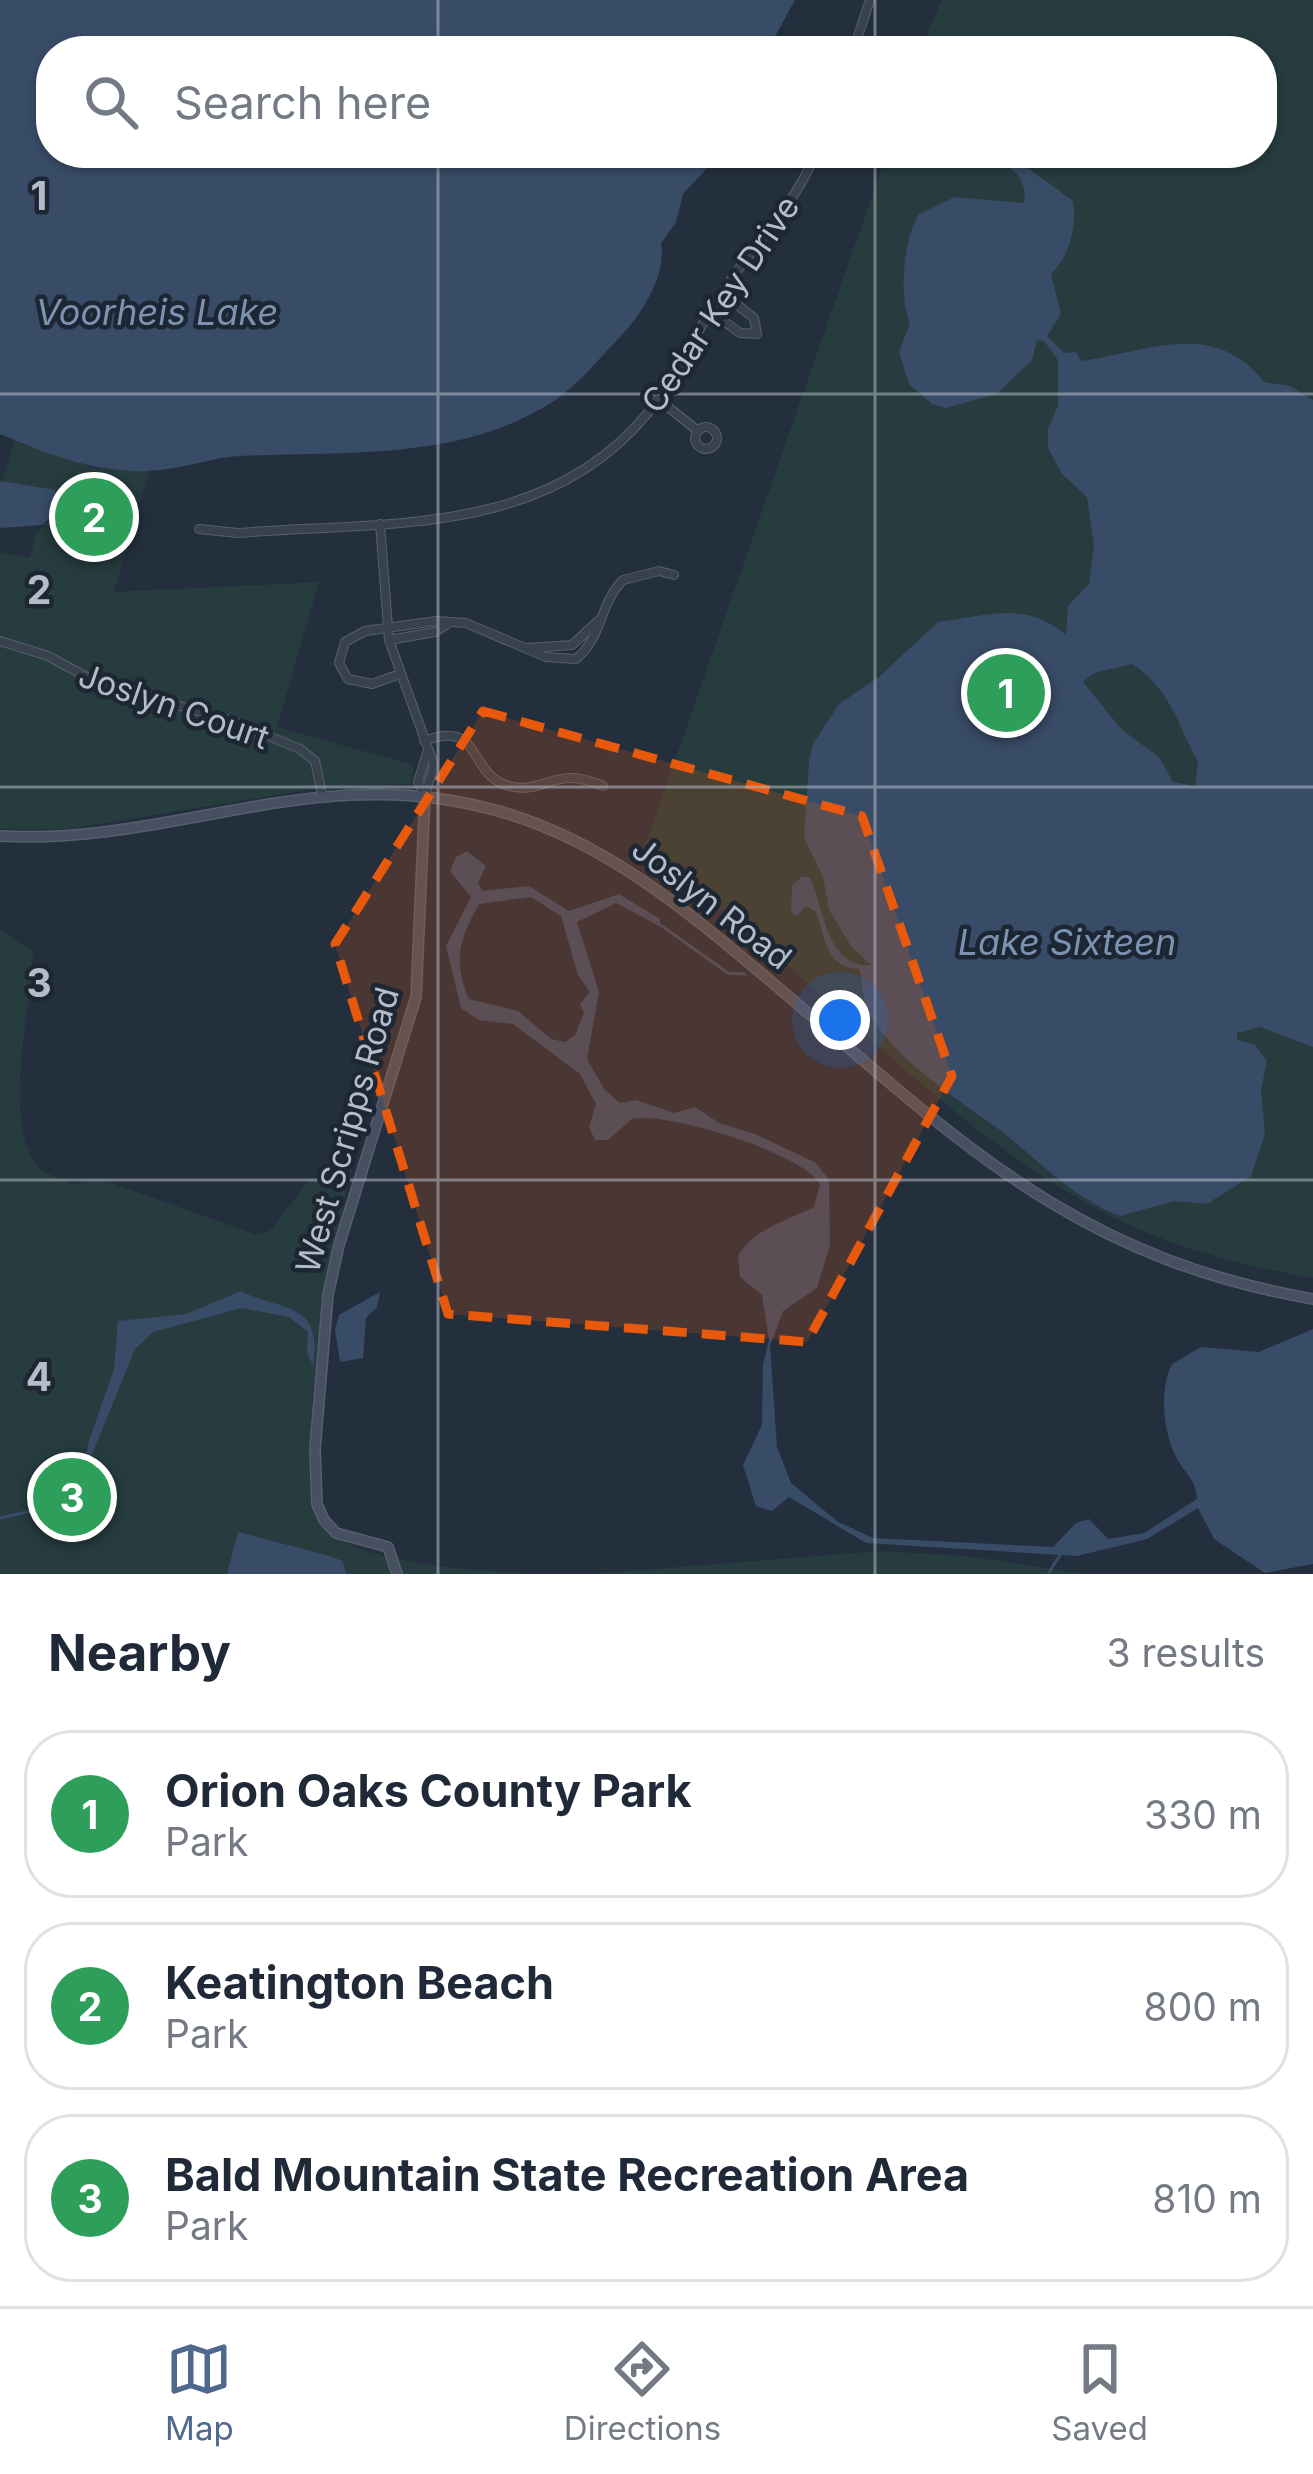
<!DOCTYPE html>
<html lang="en">
<head>
<meta charset="utf-8">
<style>
  :root { --surface:#fff; --page:#f2f2f3; --text:#1f2937; --muted:#747a83; --line:#e0e1e3; --accent:#4f688e }
  body { margin:0; font-family:Inter,sans-serif; background:var(--page); color:var(--text) }
  .you { position:absolute; left:840px; top:1020px; width:42px; height:42px; margin:-30px; border:9px solid #fff; border-radius:50%; background:#1a73e8; box-shadow:0 0 0 18px #1a73e833 }
  .badge { display:grid; place-items:center; width:78px; height:78px; border-radius:50%; background:var(--accent); color:#fff; font-size:39px; font-weight:700 }
  .pin { position:absolute; translate:-50% -50%; border:6px solid #fff; box-shadow:0 3px 12px #0006 }
  .list { margin:0; padding:0; list-style:none }
  h2 { display:flex; justify-content:space-between; align-items:center; height:156px; margin:0; padding:0 48px; font-size:51px }
  h2 small { font-size:39px; font-weight:400; color:var(--muted) }
  .list li { display:grid; grid-template-columns:78px 1fr auto; gap:36px; align-items:center; box-sizing:border-box; height:168px; margin:0 24px 24px; padding:0 24px; border:3px solid var(--line); border-radius:48px }
  .list b { display:block; font-size:45px; white-space:nowrap }
  .list p { margin:0; font-size:39px; white-space:nowrap; color:var(--muted) }
  .list em { font-size:39px; font-style:normal; color:var(--muted) }
  .icon { flex:none; width:66px; height:66px; fill:none; stroke:currentColor; stroke-width:2; stroke-linecap:round; stroke-linejoin:round }
  .map { position:relative; flex:none; width:1313px; height:1574px; overflow:hidden }
  .search { position:absolute; background:var(--surface); box-shadow:0 3px 9px #0004; left:36px; right:36px; top:36px; height:132px; display:flex; align-items:center; gap:30px; box-sizing:border-box; padding:0 42px; border-radius:48px; color:var(--muted); font-size:45px }
  .sheet { height:732px; background:var(--surface) }
  nav { display:flex; justify-content:space-around; align-items:center; box-sizing:border-box; height:168px; border-top:3px solid var(--line); background:var(--surface); font-size:33px; color:var(--muted) }
  nav a { display:grid; justify-items:center; gap:6px }
  nav .on { color:var(--accent) }
  .map>svg:first-child { display:block }
  .green { fill:#263c3f }
  .water { fill:#394c67; fill-rule:evenodd }
  .lines { fill:none; stroke-linecap:round; stroke-linejoin:round }
  .stream { stroke:#394c67; stroke-width:3 }
  .street-casing { stroke:#565f6c; stroke-width:10 }
  .secondary-casing { stroke:#565f6c; stroke-width:12 }
  .street { stroke:#38414e; stroke-width:8 }
  .secondary { stroke:#465061; stroke-width:9 }
  .marked { fill:#e8590c; fill-opacity:0.2; stroke:#e8590c; stroke-width:9; stroke-dasharray:24 15; stroke-linejoin:round }
  .grid { fill:none; stroke:#b4bcc9; stroke-width:3; stroke-opacity:0.55 }
  .labels { text-anchor:middle; dominant-baseline:central; stroke-width:9; stroke-linejoin:round; paint-order:stroke }
  .street-label { font-size:33px; fill:#b4bcc9; stroke:#1d2633 }
  .water-label { font-size:36px; font-style:italic; fill:#7c92b1; stroke:#1d2633 }
  .grid-label { font-size:39px; text-anchor:middle; font-weight:bold; fill:#b4bcc9; stroke:#1d2633; stroke-width:9; stroke-linejoin:round; paint-order:stroke }
</style>
</head>
<body>
<div class="map">
<svg width="1313" height="1574" viewBox="0 0 1313 1574">
  <rect width="100%" height="100%" fill="#242f3e"/>
  <g class="green">
    <path d="M942 0H1313V1278C1234 1264 1159 1244 1088 1204 923 1111 800 956 643 852L887 153H1262V51H919Z"/>
    <polygon points="14,441 94,468 149,471 114,592 319,582 277,727 414,765 411,784 333,786 68,829 0,829 0,553 30,558 36,533 68,502 2,483"/>
    <path d="M0 930 33 952C31 1012 0 1125 40 1169 50 1176 64 1180 75 1185L97 1178 255 1234 270 1231 306 1184 353 1163C338 1223 282 1491 327 1531 368 1566 487 1571 540 1574H0Z"/>
    <polygon points="880,1551 967,1556 1084,1574 590,1574"/>
  </g>
  <g class="water">
    <path d="M0 0H795L767 51H51V153H721L683 194 676 222 661 243C667 275 641 316 618 339 595 363 574 390 544 407 453 461 341 451 240 456 215 457 192 466 168 469 108 478 54 457 0 434Z"/>
    <path d="M982 153H1008L1073 201C1077 229 1069 256 1051 274L1061 314 1047 336 1064 353 1076 352 1081 361C1145 353 1213 317 1264 382L1290 386 1313 400V1047L1260 1027 1237 1033V1040L1254 1044 1267 1061 1261 1090 1265 1134 1251 1176 1207 1204 1174 1201 1120 1216C1071 1197 1040 1161 1000 1130 956 1098 905 1067 874 1021 862 1004 864 986 859 969 824 968 826 934 815 911L806 906 797 916 791 913 792 886 801 877H810C824 907 826 968 871 965L851 946 829 910 823 877 804 838 809 761 813 744 839 704 879 677 938 622C989 616 1026 600 1066 635L1068 606 1089 584 1094 545 1087 497 1062 474 1048 448V428L1058 406V360L1044 341 1037 340 1032 360 997 394 946 408 932 404 909 384 899 352 910 323C898 298 904 236 919 214L955 197 1024 203C1029 174 1005 163 982 153ZM1132 664C1169 687 1179 727 1198 762L1195 786 1173 782 1159 757 1121 729 1083 682 1094 673Z"/>
    <polygon points="0,481 55,490 60,508 43,525 0,528"/>
    <path d="M467 851 486 866 478 883 483 891 529 886 569 911 619 894 660 919 661 927 616 903 577 922 599 992 587 1059 604 1089 620 1103 636 1100 674 1113 695 1107 719 1123 755 1134 816 1163 829 1180 830 1245 817 1288 783 1311 770 1346 777 1447 791 1483 838 1522 873 1538 1053 1547 1076 1523 1089 1519 1108 1539 1144 1533 1197 1499C1197 1480 1184 1473 1176 1457 1163 1432 1159 1389 1172 1364L1201 1347 1259 1352 1313 1329V1564L1265 1573 1214 1539 1198 1508 1147 1539 1077 1556 866 1543 789 1497 772 1511 756 1506 743 1465 762 1425 763 1364 769 1340 762 1295 740 1277 738 1256C753 1229 788 1220 814 1207L820 1184C803 1153 666 1111 632 1119L608 1140H595L589 1127 596 1104 580 1074 513 1024 479 1020 461 1008 446 946 471 897 450 871 456 857ZM531 897 561 916 578 975 590 992 580 1004 584 1013 575 1035 565 1042 551 1039 518 1011 469 999C453 962 459 939 479 904Z"/>
    <path d="M241 1291C278 1311 324 1300 313 1365L307 1353 308 1332 289 1317 242 1308 153 1332 135 1349 88 1464 90 1498 66 1503 79 1499 89 1441 114 1369 118 1321 186 1314Z"/>
    <polygon points="380,1292 377,1307 366,1318 363,1358 340,1362 335,1330 339,1315"/>
    <polygon points="238,1532 330,1556 342,1561 347,1574 227,1574"/>
  </g>
  <g class="lines">
    <g class="stream">
      <polyline points="801,51 818,51"/>
      <polyline points="836,51 842,49"/>
      <polyline points="662,926 728,973 745,974"/>
      <polyline points="0,1518 66,1503"/>
      <polyline points="1048,1574 1060,1555"/>
    </g>
    <defs>
      <g id="street">
        <polyline points="853,51 870,0"/>
        <polyline points="710,311 740,333 757,334 754,318 722,293"/>
        <polyline points="658,399 698,431"/>
        <circle cx="706" cy="438" r="11"/>
        <polyline points="380,524 389,640 434,765 425,795"/>
        <path d="M199 529 238 533C383 521 544 538 647 414 676 379 694 335 719 297 751 247 793 209 816 153"/>
        <polyline points="389,640 435,632 446,625"/>
        <polyline points="0,641 48,656 94,681 235,722 300,749 315,761 322,794"/>
        <polyline points="528,648 572,645 598,621"/>
        <path d="M400 674 372 684 348 679 339 663 345 642 365 631 436 621 466 623 546 657 576 659C603 637 599 604 623 580L659 571 674 575"/>
        <path d="M424 741C483 718 467 775 509 786 546 795 555 764 603 786"/>
        <polyline points="425,795 418,782 427,753"/>
      </g>
      <g id="secondary">
        <path d="M0 836C175 846 320 758 502 812 607 843 686 910 768 979 951 1133 1066 1256 1313 1299"/>
        <polyline points="397,1574 388,1547 336,1533 324,1520 317,1504 315,1449 328,1295 339,1245 416,997 425,795"/>
      </g>
    </defs>
    <use href="#street" class="street-casing"/>
    <use href="#secondary" class="secondary-casing"/>
    <use href="#street" class="street"/>
    <use href="#secondary" class="secondary"/>
  </g>
  <path class="marked" d="M483 711 862 816 952 1076 807 1342 448 1314 335 944Z"/>
  <path class="grid" d="M438 0V51M875 0V51M438 153V1574M875 153V1574M0 394H1313M0 787H1313M0 1180H1313"/>
  <g class="labels">
    <g class="street-label">
      <text transform="translate(720 304) rotate(-56)">Cedar Key Drive</text>
      <text transform="translate(174 706) rotate(19)">Joslyn Court</text>
      <text transform="translate(712 903) rotate(38)">Joslyn Road</text>
      <text transform="translate(347 1130) rotate(-74)">West Scripps Road</text>
    </g>
    <g class="water-label">
      <text x="157" y="312">Voorheis Lake</text>
      <text x="1067" y="942">Lake Sixteen</text>
    </g>
  </g>
  <g class="grid-label">
    <text x="39" y="210">1</text>
    <text x="39" y="604">2</text>
    <text x="39" y="997">3</text>
    <text x="39" y="1391">4</text>
  </g>
</svg>
<div class="you"></div>
<div class="pin badge" style="left:1006px;top:693px;background:#2e9e5b">1</div>
<div class="pin badge" style="left:94px;top:517px;background:#2e9e5b">2</div>
<div class="pin badge" style="left:72px;top:1497px;background:#2e9e5b">3</div>
<div class="search"><svg class="icon" aria-label="search" viewBox="0 0 24 24"><circle cx="10" cy="10" r="6"/><path d="M15 15l6 6"/></svg>Search here</div>
</div>
<section class="sheet">
<h2>Nearby<small>3 results</small></h2>
<ul class="list">
<li><span class="badge" style="background:#2e9e5b">1</span><div><b>Orion Oaks County Park</b><p>Park</p></div><em>330 m</em></li>
<li><span class="badge" style="background:#2e9e5b">2</span><div><b>Keatington Beach</b><p>Park</p></div><em>800 m</em></li>
<li><span class="badge" style="background:#2e9e5b">3</span><div><b>Bald Mountain State Recreation Area</b><p>Park</p></div><em>810 m</em></li>
</ul>
</section>
<nav>
<a class="on"><svg class="icon" aria-label="map" viewBox="0 0 24 24"><path d="M3 6l6-2 6 2 6-2v14l-6 2-6-2-6 2zM9 4v14M15 6v14"/></svg>Map</a>
<a><svg class="icon" aria-label="directions" viewBox="0 0 24 24"><path d="M12 3l9 9-9 9-9-9zM9 14v-3h6M13 9l2 2-2 2"/></svg>Directions</a>
<a><svg class="icon" aria-label="saved" viewBox="0 0 24 24"><path d="M7 4h10v16l-5-4-5 4z"/></svg>Saved</a>
</nav>
</body>
</html>
